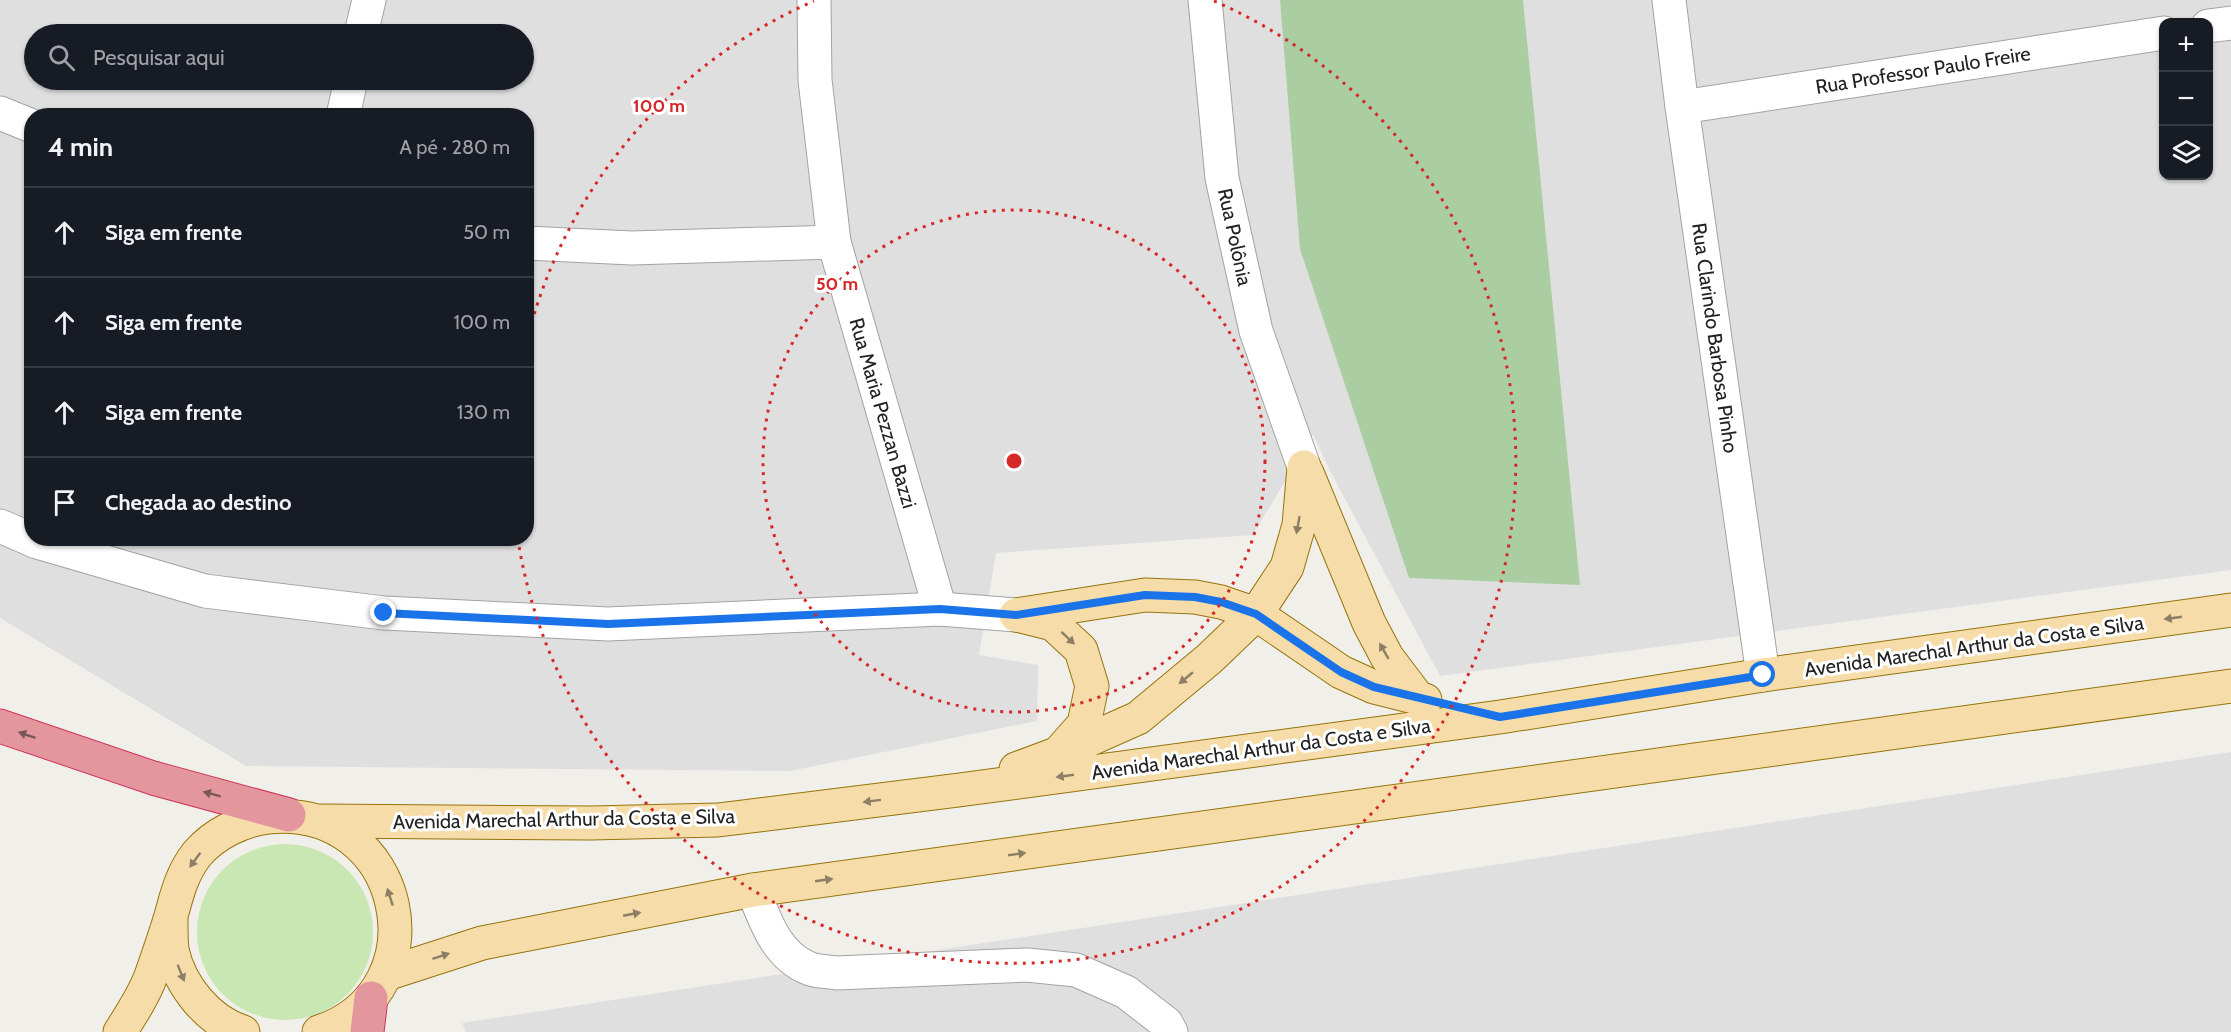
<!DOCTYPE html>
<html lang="pt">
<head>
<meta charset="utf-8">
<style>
  :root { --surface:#171b24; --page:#20242c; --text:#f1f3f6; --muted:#9ea1a6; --line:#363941 }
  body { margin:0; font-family:Cabin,sans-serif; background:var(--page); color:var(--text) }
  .controls { position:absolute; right:18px; top:18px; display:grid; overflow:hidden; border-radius:12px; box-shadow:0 2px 4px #0004 }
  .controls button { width:54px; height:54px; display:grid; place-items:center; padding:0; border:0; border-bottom:2px solid var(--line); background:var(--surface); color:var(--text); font:30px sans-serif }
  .stop { position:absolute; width:18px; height:18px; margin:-14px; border:4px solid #1a73e8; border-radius:50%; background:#fff }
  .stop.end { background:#1a73e8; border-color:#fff; box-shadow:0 2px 6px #0008 }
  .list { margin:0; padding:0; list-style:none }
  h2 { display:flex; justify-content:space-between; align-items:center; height:78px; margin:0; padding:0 24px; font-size:26px }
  h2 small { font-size:20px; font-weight:400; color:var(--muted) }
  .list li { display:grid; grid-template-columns:39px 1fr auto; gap:18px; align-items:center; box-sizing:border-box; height:90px; padding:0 24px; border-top:2px solid var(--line) }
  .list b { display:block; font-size:22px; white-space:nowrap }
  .list em { font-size:20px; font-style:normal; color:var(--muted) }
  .icon { flex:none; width:33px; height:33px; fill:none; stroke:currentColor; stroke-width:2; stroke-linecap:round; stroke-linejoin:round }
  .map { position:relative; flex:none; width:2231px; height:1032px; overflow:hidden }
  .search { position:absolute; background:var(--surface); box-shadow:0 2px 4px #0004; left:24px; top:24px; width:510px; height:66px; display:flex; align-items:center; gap:15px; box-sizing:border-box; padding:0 21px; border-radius:33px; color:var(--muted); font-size:22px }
  .panel { position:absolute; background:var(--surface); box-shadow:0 2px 4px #0004; left:24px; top:108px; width:510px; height:438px; border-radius:24px }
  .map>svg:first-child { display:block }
  .residential { fill:#e0dfdf; fill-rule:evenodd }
  .grass { fill:#c8e7b3 }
  .forest { fill:#aacea1 }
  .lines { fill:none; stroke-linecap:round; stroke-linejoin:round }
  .minor-casing { stroke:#a3a3a3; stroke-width:35 }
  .major-casing { stroke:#95740a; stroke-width:35 }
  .highway-casing { stroke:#d1345b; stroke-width:35 }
  .minor { stroke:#fff; stroke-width:33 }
  .major { stroke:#f6dca9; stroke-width:33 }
  .highway { stroke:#e3979d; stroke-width:33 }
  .oneway { fill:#8c7f66 }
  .oneway2 { fill:#795759 }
  .route { stroke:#1a73e8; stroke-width:8 }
  .ring { fill:none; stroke:#d62828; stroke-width:3; stroke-dasharray:3 6 }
  .labels { text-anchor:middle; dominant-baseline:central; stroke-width:6; stroke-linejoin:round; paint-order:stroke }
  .street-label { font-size:20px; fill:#222; stroke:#fff }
  .centre { fill:#d62828; stroke:#fff; stroke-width:3 }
  .ring-label { font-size:18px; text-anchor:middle; font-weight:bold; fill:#d62828; stroke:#fff; stroke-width:6; stroke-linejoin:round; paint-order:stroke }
</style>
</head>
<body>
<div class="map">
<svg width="2231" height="1032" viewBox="0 0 2231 1032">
  <rect width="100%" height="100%" fill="#f1efe9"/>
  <g class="residential">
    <path d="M0 0H2231V570L1440 676 1330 471 1313 434 1253 535 996 553 979 655 1038 665 1037 721 790 771 246 766 0 618ZM2164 22H2208V176H2164ZM34 34H524V80H34ZM32 116H526V538H32Z"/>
    <polygon points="2231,752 2231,1032 466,1032 462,1023"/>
  </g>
  <circle class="grass" cx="285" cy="932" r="88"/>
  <polygon class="forest" points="1280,0 1523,0 1580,585 1409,578 1300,249"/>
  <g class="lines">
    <defs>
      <g id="minor">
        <polyline points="814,0 815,80 834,242 940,609"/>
        <polyline points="1205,0 1222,178 1256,331 1304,467"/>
        <polyline points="1669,0 1682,107 1763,675"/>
        <polyline points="2208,26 2231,23"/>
        <polyline points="361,34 369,0"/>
        <polyline points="1682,107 2164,33"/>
        <polyline points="0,113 32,126"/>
        <polyline points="343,116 351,80"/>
        <polyline points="526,243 632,248 834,242"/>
        <polyline points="0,526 37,542 205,591 384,613 608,624 940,609 1016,615"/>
        <path d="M753 890C765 920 776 955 808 968 816 972 827 971 836 973L1027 965 1076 970 1126 992 1166 1023 1171 1032"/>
      </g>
      <g id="major">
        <polyline points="1307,473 1369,623 1387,657 1418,698 1425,700"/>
        <polyline points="1016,615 1145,595 1195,597 1221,602 1256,614 1341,672 1374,687 1418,698"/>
        <polyline points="1021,616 1053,624 1081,650 1092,686 1084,724 1061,750"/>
        <polyline points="1016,769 1059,753 1138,718 1209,659 1256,614 1287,567 1299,525 1304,467"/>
        <polyline points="322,821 591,823 718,820 959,790 1500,717 1763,675 2231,610"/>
        <path d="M171 921C171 930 171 941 172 950 180 986 208 1021 243 1032"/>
        <polyline points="386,974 482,943 753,890 2231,686"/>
        <path d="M120 1032C131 1015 144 995 151 976 158 956 165 936 171 916 177 894 182 873 197 854 214 834 242 820 268 817 406 803 444 991 319 1032"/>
      </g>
      <g id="highway">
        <polyline points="0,726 153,778 289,815"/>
        <polyline points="367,1032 371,998"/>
      </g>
    </defs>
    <use href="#minor" class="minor-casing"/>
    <use href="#major" class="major-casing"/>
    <use href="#highway" class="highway-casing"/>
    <use href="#minor" class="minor"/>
    <use href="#major" class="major"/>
    <use href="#highway" class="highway"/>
  </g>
  <defs><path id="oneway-solid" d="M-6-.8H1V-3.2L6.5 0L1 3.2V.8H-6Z" transform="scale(1.5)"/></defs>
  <g class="oneway">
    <use href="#oneway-solid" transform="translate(1298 525) rotate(100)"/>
    <use href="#oneway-solid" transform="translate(2173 618) rotate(172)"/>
    <use href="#oneway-solid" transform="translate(1068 638) rotate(43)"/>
    <use href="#oneway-solid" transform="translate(1384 651) rotate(-120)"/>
    <use href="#oneway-solid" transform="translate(1186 678) rotate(140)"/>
    <use href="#oneway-solid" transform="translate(1065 776) rotate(172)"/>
    <use href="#oneway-solid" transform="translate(872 801) rotate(173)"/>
    <use href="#oneway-solid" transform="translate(1017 854) rotate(-8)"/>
    <use href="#oneway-solid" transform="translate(195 860) rotate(126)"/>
    <use href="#oneway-solid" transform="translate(824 880) rotate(-8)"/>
    <use href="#oneway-solid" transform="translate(390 897) rotate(-108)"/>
    <use href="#oneway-solid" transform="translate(632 914) rotate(-11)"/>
    <use href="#oneway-solid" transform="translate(441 956) rotate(-18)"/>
    <use href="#oneway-solid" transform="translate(181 973) rotate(68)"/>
  </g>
  <g class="oneway2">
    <use href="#oneway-solid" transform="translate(27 735) rotate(-161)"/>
    <use href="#oneway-solid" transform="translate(212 794) rotate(-165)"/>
  </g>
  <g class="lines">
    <polyline class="route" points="384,613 608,624 940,609 1016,615 1145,595 1195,597 1221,602 1256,614 1341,672 1374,687 1500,717 1763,675"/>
  </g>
  <g class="ring">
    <circle cx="1014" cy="461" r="251"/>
    <path d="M527 340A502 502 0 0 1 814 1M1214 1A502 502 0 1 1 518 540"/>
  </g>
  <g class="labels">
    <g class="street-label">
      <text transform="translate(1923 70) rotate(-9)">Rua Professor Paulo Freire</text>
      <text transform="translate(1235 237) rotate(78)">Rua Polônia</text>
      <text transform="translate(1715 338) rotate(82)">Rua Clarindo Barbosa Pinho</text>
      <text transform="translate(883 413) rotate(74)">Rua Maria Pezzan Bazzi</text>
      <text transform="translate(1974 646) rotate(-8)">Avenida Marechal Arthur da Costa e Silva</text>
      <text transform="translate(1261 749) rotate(-8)">Avenida Marechal Arthur da Costa e Silva</text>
      <text transform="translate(564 819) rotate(-1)">Avenida Marechal Arthur da Costa e Silva</text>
    </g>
  </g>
  <circle cx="1014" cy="461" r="9" class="centre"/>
  <g class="ring-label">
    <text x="659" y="112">100 m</text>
    <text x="837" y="290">50 m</text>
  </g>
</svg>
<div class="controls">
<button>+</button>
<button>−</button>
<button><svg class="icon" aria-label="layers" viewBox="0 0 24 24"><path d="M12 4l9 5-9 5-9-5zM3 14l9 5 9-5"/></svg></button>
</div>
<div class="stop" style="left:1763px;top:675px"></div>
<div class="stop end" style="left:384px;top:613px"></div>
<div class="search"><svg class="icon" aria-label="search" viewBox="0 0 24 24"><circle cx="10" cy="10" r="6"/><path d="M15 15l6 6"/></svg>Pesquisar aqui</div>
<section class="panel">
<h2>4 min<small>A pé · 280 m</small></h2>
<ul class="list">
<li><svg class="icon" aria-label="ahead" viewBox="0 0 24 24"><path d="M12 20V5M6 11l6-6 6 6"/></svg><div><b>Siga em frente</b></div><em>50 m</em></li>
<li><svg class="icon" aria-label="ahead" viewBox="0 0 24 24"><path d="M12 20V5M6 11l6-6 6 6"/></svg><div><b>Siga em frente</b></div><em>100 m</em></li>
<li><svg class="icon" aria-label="ahead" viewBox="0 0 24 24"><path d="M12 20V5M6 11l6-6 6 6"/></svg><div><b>Siga em frente</b></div><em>130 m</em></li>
<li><svg class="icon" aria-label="arrive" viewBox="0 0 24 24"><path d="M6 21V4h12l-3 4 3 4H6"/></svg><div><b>Chegada ao destino</b></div></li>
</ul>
</section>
</div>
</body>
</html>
